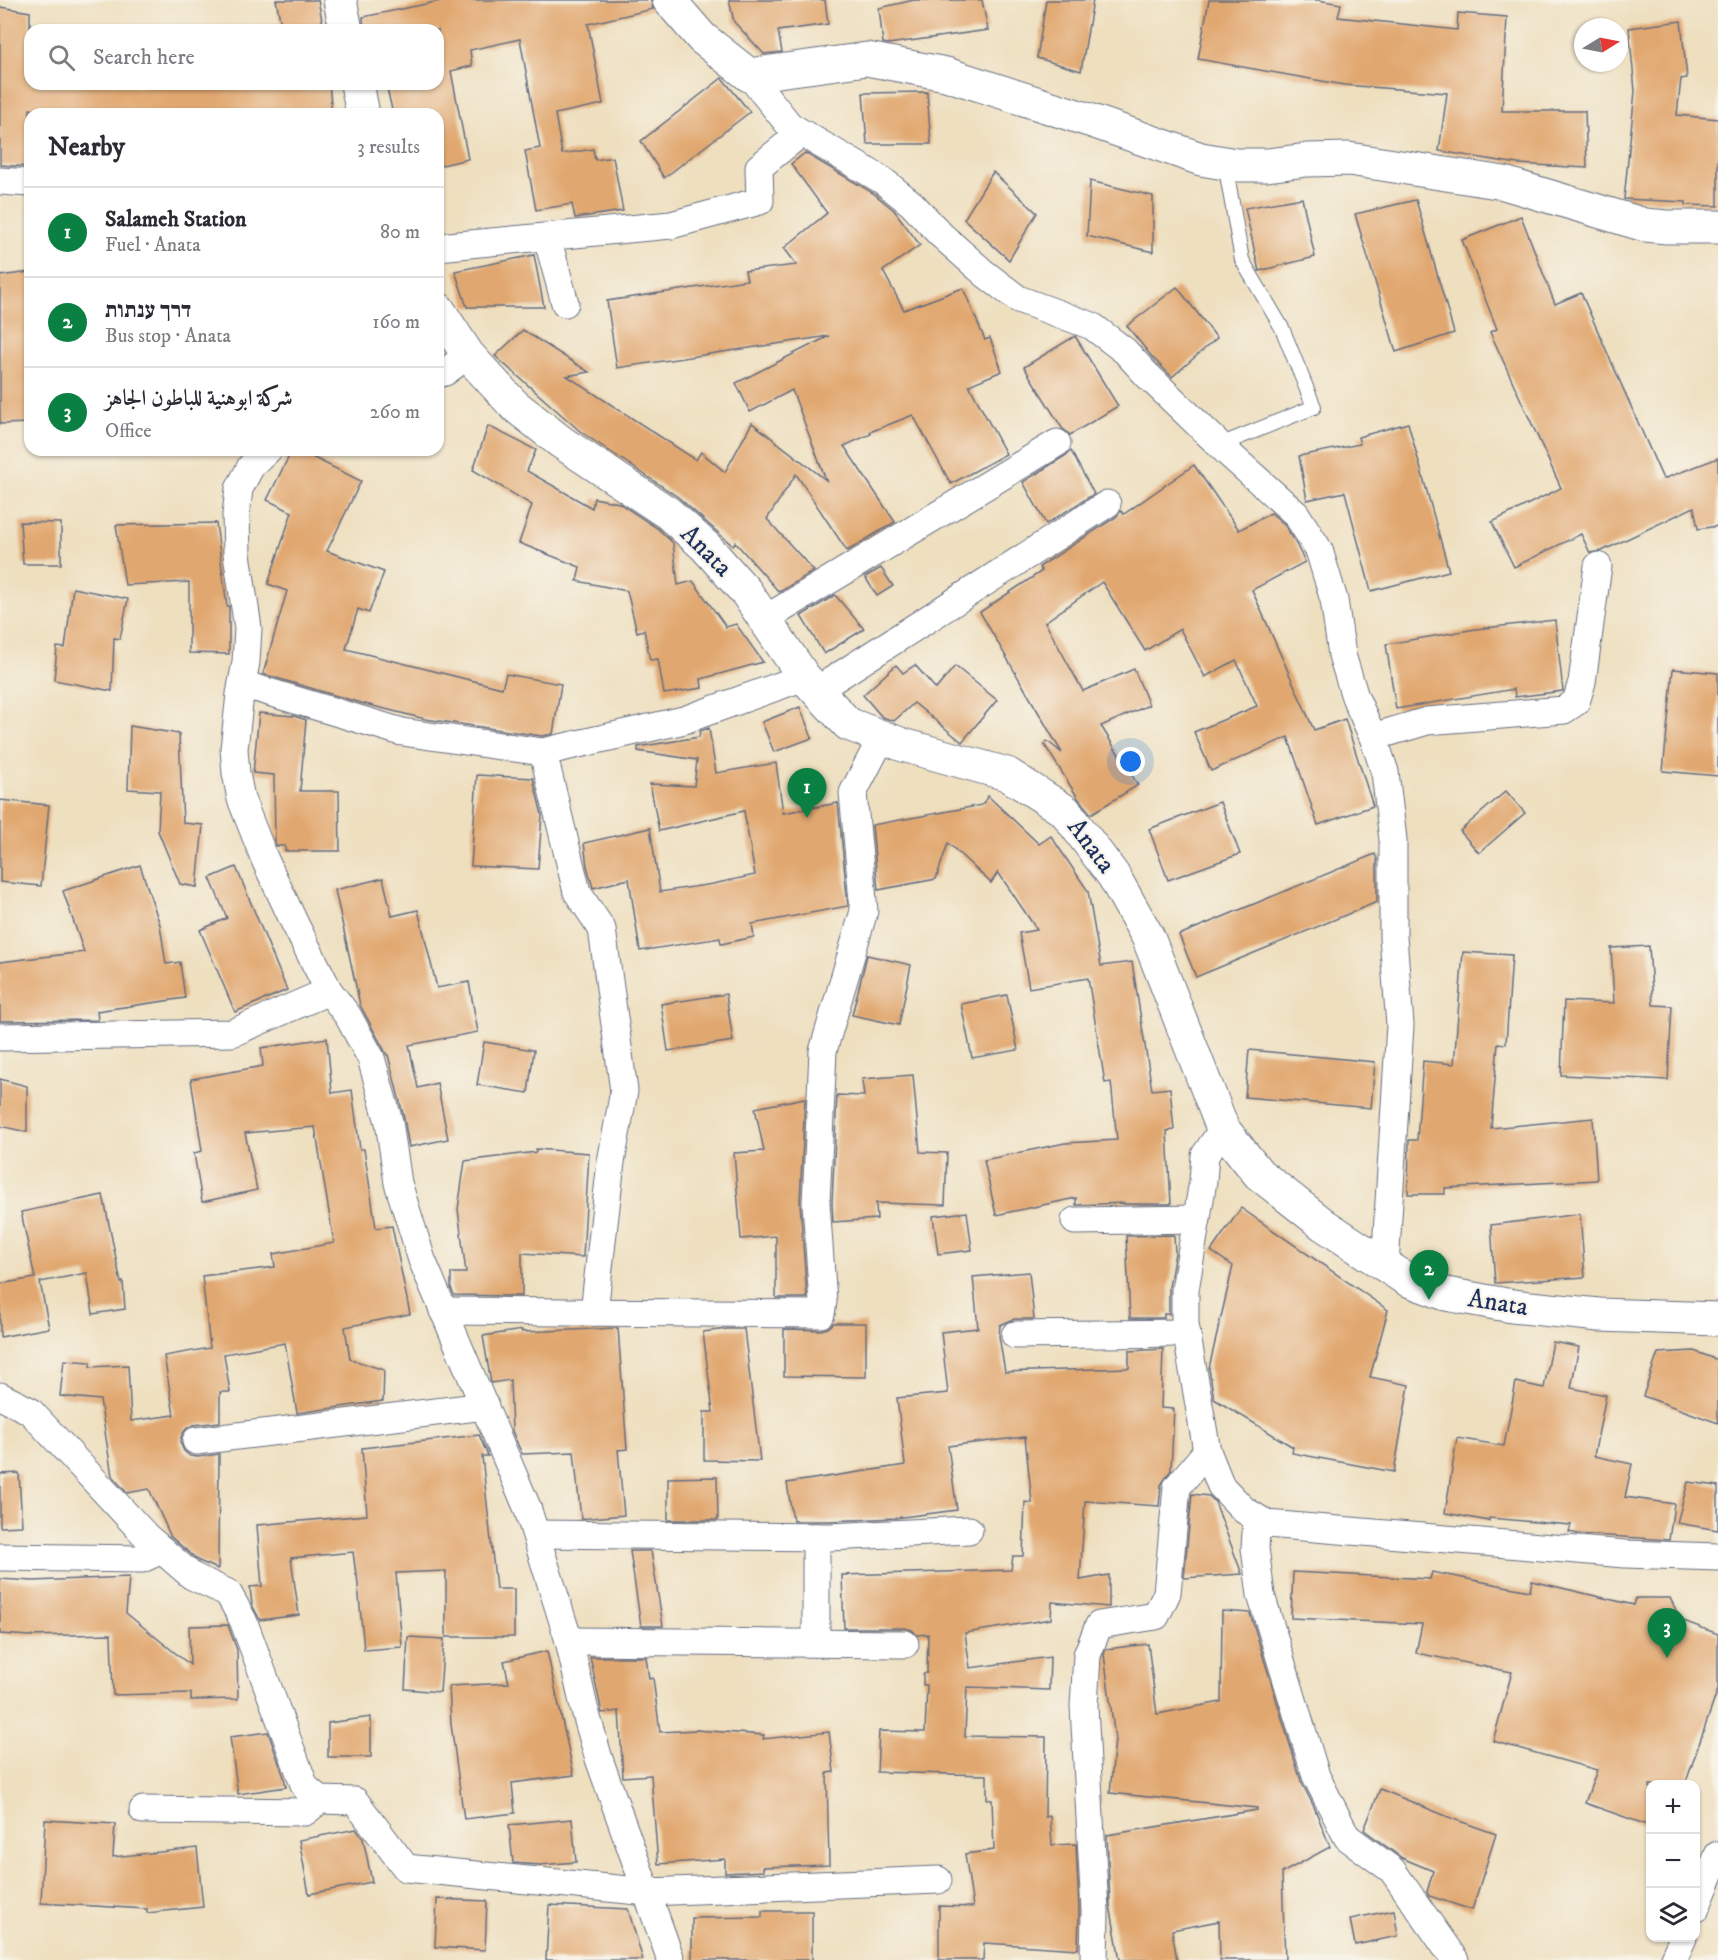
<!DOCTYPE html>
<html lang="en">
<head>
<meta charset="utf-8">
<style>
  :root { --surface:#fff; --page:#f2f2f3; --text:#2b2b33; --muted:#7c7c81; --line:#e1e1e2; --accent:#0b8043 }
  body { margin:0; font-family:"IM FELL DW Pica",Amiri,"Frank Ruhl Libre",serif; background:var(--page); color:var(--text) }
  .controls { position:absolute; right:18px; bottom:18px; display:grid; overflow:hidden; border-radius:12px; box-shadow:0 2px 4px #0004 }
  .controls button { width:54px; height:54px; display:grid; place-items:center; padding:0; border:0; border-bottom:2px solid var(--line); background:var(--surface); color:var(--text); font:30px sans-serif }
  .compass { position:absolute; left:1574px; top:18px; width:54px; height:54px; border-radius:50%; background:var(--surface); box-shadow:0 2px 4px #0004; rotate:80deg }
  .you { position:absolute; left:1131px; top:762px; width:21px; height:21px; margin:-15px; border:4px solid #fff; border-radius:50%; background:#1a73e8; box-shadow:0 0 0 9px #1a73e833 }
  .badge { display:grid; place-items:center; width:39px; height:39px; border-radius:50%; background:var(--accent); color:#fff; font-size:20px; font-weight:700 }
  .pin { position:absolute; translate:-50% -50px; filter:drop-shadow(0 2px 3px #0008) }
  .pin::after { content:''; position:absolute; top:32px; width:21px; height:18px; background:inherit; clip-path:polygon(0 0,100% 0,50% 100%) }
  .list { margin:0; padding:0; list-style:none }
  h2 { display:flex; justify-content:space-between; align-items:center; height:78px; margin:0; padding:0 24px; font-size:26px }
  h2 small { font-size:20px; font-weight:400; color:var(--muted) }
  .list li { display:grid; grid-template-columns:39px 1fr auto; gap:18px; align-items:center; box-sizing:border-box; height:90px; padding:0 24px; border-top:2px solid var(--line) }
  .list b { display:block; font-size:22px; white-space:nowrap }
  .list p { margin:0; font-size:20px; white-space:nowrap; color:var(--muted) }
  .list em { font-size:20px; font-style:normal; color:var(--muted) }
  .icon { flex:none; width:33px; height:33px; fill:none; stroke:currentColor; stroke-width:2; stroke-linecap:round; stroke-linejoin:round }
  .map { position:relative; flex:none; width:1718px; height:1960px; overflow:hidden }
  .search { position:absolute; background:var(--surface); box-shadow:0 2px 4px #0004; left:24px; top:24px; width:420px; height:66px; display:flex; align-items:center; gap:15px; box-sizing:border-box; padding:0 21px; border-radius:18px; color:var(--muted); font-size:22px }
  .panel { position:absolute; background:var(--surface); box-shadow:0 2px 4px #0004; left:24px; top:108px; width:420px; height:348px; border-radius:18px }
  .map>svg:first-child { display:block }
  .building { fill:#e1a76f }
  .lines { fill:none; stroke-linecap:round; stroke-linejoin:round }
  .service-casing { stroke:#656d80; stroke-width:16 }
  .minor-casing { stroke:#656d80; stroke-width:29 }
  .tertiary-casing { stroke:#656d80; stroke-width:35 }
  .service { stroke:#fff; stroke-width:14 }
  .minor { stroke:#fff; stroke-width:27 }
  .tertiary { stroke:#fff; stroke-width:33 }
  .labels { text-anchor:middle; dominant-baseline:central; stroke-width:4.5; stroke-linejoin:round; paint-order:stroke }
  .street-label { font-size:26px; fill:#1b2f5e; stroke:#f7f3e8 }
</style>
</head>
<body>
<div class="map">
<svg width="1718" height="1960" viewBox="0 0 1718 1960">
  <rect width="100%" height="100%" fill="#f7f3e8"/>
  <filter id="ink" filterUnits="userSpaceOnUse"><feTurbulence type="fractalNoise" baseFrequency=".0167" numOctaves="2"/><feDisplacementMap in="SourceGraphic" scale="12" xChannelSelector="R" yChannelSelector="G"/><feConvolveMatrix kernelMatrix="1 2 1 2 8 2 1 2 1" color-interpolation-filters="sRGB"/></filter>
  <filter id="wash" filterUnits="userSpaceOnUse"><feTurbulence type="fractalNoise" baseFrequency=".008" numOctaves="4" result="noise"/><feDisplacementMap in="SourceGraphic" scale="24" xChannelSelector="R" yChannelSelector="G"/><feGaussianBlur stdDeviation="1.35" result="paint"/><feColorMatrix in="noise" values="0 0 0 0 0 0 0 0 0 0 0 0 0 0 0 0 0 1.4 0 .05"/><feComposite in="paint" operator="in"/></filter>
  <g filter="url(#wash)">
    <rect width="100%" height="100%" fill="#eedfbf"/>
    <g id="blocks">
      <g class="building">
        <polygon points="276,0 318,0 324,30 282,30"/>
        <polygon points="445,0 651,0 653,9 588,24 603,104 555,114 562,154 593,149 595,160 613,157 623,211 575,218 572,204 536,210 525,151 540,148 520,39 470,50 472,66 451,71 468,159 438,166 438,114 393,114 386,84 438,84 438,30 364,30 363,17"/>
        <polygon points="729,0 825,0 828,24 778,31 782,52 764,54 734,22"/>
        <polygon points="914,0 982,0 988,30 888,44 883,43 879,8"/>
        <polygon points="1046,0 1093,0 1081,71 1037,58"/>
        <polygon points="1209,0 1318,0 1341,4 1338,17 1457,30 1458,13 1507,17 1502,111 1585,111 1587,168 1518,164 1439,151 1447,93 1344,85 1198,59"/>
        <polygon points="0,7 30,12 30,84 119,84 140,87 141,84 329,84 332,114 63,114 30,109 30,167 0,165"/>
        <polygon points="1681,21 1687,78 1681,79 1677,115 1718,119 1718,206 1686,205 1686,202 1624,199 1635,91 1629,28"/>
        <polygon points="722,78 750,112 664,178 641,141"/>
        <polygon points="927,92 931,144 867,144 863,93"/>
        <polygon points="805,153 873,193 894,210 920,245 883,271 904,310 963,288 985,340 990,338 1002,371 969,385 1006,454 951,484 913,415 870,432 871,434 844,446 895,522 847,551 796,474 767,519 814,571 779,592 735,542 733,546 678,497 581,432 495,356 523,330 589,372 567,376 696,460 701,452 725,472 752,423 826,480 792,390 750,412 736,383 829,336 617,368 607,301 747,280 745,271 797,265 784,248 827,213 791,164"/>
        <polygon points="993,172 1037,213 1009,260 964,219"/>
        <polygon points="1090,181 1153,196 1153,252 1087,236"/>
        <polygon points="1302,198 1315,257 1259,271 1245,208"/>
        <polygon points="1416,200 1454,333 1396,352 1355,214"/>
        <polygon points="1521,216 1555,304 1581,293 1663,479 1718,458 1718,526 1698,529 1694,507 1602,551 1590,553 1581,534 1514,567 1492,522 1561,488 1490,332 1497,329 1462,240"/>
        <polygon points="534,255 544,307 467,307 455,271"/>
        <polygon points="30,272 30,423 0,424 0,276"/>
        <polygon points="1177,287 1217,338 1172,377 1152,357 1127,326"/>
        <polygon points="1075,336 1118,406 1070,435 1062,428 1024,367"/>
        <polygon points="1408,423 1449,571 1371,591 1345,492 1307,500 1299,456 1360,444 1358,437"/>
        <polygon points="488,426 536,450 527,471 592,508 594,498 619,503 657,528 673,543 678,585 693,581 726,627 736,624 763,662 701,679 702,688 664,694 658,659 650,660 644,630 637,632 627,591 577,581 580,567 519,543 532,505 473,470"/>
        <polygon points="292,450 298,450 361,481 327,551 384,572 369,613 358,609 346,649 502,688 506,674 561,684 553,734 542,736 425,719 361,703 263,674 287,591 268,584 292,512 267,500"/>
        <polygon points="1071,451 1094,494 1046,524 1023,482 1065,456"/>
        <polygon points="1194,465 1239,530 1271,513 1284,524 1293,538 1305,562 1252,590 1314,730 1345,719 1373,806 1318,825 1288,737 1211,771 1194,732 1257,706 1236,660 1205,677 1180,629 1145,651 1102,582 1045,622 1083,691 1134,669 1149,705 1101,726 1138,785 1091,814 1078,798 1044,744 1047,741 1062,753 980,612 1042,571 1039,567 1116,517 1121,511 1124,514"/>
        <polygon points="20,522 61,523 61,564 23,564"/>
        <polygon points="216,523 227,606 229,606 229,654 189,653 189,582 125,585 116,525"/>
        <polygon points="881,568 893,586 877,596 865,577"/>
        <polygon points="73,588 128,599 120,639 114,638 112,691 54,680 57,647 65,648"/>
        <polygon points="835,595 864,629 824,654 801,616"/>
        <polygon points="1555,620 1563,691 1515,697 1514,689 1396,709 1386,644 1476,629"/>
        <polygon points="896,665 903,673 915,665 936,689 955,666 997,700 962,742 914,703 894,721 882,717 863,695"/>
        <polygon points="1673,669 1718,673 1718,776 1663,771"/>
        <polygon points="800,707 812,738 774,752 762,722"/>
        <polygon points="259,713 294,716 306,720 300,791 339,791 340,851 285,851 285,846 276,846 275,841 274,775 253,773"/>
        <polygon points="130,726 179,734 183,823 203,825 197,887 180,884 158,831 160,791 128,789"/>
        <polygon points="709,728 716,773 776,763 783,813 838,803 848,906 752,924 754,937 721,944 720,938 640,951 629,879 593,888 587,866 584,843 650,828 660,892 713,884 755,875 744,811 659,831 650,784 694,786 697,760 638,751 638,747 699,737 700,731"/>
        <polygon points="477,775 533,778 542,815 538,869 471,866"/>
        <polygon points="1506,791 1525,813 1479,853 1460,831"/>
        <polygon points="988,796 1039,844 1051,836 1088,891 1101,966 1132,962 1152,1090 1170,1088 1174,1130 1167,1131 1171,1204 1124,1204 1124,1203 1076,1205 1076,1198 996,1215 984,1160 1065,1143 1117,1140 1111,1082 1105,1083 1088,978 1029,988 1019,933 1037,930 998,872 991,883 948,843 936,879 878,890 872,825 982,805"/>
        <polygon points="0,800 49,805 41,886 0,882"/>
        <polygon points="1220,802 1240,854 1168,880 1149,829"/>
        <polygon points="1375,854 1377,859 1377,902 1196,977 1179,935"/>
        <polygon points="140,865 160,925 166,964 180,962 185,998 97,1011 98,1020 0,1021 0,962 84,952 63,891"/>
        <polygon points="236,867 287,990 235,1012 200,930 227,918 210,878"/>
        <polygon points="383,878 392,916 418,910 437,988 469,982 478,1032 409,1045 418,1088 437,1083 448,1139 409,1147 404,1118 388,1055 387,1055 360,1005 335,890"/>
        <polygon points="1649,946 1653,1005 1672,1006 1668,1080 1561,1075 1564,1001 1614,1003 1611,948"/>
        <polygon points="1463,952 1512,955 1506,1044 1498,1043 1491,1128 1593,1118 1597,1180 1445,1188 1445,1194 1408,1194 1409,1140 1417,1140 1423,1061 1454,1064"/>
        <polygon points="867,955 911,965 899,1025 852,1015"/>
        <polygon points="726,994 733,1041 668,1051 661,1004"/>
        <polygon points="1007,995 1018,1050 972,1058 961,1004"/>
        <polygon points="327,1038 332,1093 352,1090 360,1149 364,1149 376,1228 392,1226 410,1314 345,1327 350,1359 384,1370 383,1401 297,1413 285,1343 224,1354 230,1392 220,1392 220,1422 194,1425 187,1428 182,1434 180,1442 184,1451 190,1456 198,1457 219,1454 218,1569 199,1561 171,1537 149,1489 127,1493 112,1476 100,1400 60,1396 64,1360 90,1362 90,1367 128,1365 131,1421 174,1415 164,1356 210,1348 202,1276 275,1267 273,1254 334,1243 315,1127 245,1133 257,1190 202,1202 194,1153 202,1151 191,1079 263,1066 261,1048"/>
        <polygon points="484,1042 534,1050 528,1093 477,1085"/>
        <polygon points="1249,1050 1375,1062 1371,1108 1245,1097"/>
        <polygon points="913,1075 920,1152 947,1153 945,1205 876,1203 877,1219 833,1222 832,1203 837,1095 864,1096 862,1079"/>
        <polygon points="0,1079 27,1086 27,1132 0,1126"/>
        <polygon points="805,1098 800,1202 807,1298 776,1298 776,1236 741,1239 734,1153 764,1151 755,1108"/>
        <polygon points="536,1149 589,1153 583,1257 522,1253 522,1296 454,1295 451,1288 451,1273 466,1273 458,1209 465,1161 536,1152"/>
        <polygon points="103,1195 121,1283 123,1282 125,1309 93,1314 87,1273 40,1282 49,1328 0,1337 0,1284 35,1278 21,1212"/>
        <polygon points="1241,1208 1388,1310 1370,1377 1409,1385 1394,1472 1292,1453 1293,1447 1214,1399 1209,1368 1233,1266 1211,1251"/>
        <polygon points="967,1212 972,1250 938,1254 933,1216"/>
        <polygon points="1580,1214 1585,1277 1495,1283 1491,1225"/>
        <polygon points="1174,1235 1175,1253 1169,1287 1169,1314 1164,1314 1164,1318 1130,1318 1126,1236"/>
        <polygon points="1029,1272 1034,1319 1014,1319 1000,1325 999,1336 1005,1372 1129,1368 1129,1351 1163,1349 1161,1408 1174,1409 1171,1470 1161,1485 1159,1506 1085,1501 1080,1580 1109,1575 1109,1607 1052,1602 1051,1619 965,1633 970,1668 1050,1657 1049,1690 967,1687 965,1736 1046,1737 1045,1817 1050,1816 1052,1845 1076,1844 1079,1911 1078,1949 984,1943 983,1960 939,1960 939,1906 973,1907 965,1854 994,1850 992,1800 987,1799 987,1775 877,1772 879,1731 925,1732 927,1685 923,1685 923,1674 927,1673 928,1634 917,1635 912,1630 905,1628 844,1628 842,1575 1011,1570 1013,1556 1023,1556 1025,1502 1032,1503 1025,1437 948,1446 957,1510 895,1518 830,1521 793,1521 787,1483 905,1465 897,1398 948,1393 941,1332 978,1328 973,1277"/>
        <polygon points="834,1323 866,1323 866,1377 784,1376 784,1329 821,1330 828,1328"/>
        <polygon points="618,1328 627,1449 618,1450 624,1515 581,1519 574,1452 522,1454 512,1431 510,1380 491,1383 483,1336 522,1330 522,1332"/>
        <polygon points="727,1329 744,1329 760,1461 704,1460 704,1412 713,1412 703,1332"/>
        <polygon points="1553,1342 1579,1347 1571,1388 1606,1395 1594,1456 1632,1464 1625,1497 1674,1504 1669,1540 1578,1534 1569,1532 1571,1525 1489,1518 1489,1521 1445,1513 1457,1438 1504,1446 1516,1382 1544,1388"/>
        <polygon points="1694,1351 1718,1360 1718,1423 1643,1396 1658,1353"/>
        <polygon points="479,1435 488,1456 482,1456 496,1589 514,1589 514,1637 446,1637 446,1571 396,1573 402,1647 364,1650 357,1575 356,1575 353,1552 291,1558 299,1615 260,1620 252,1605 250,1587 262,1586 257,1525 367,1515 362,1448"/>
        <polygon points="19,1473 22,1526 0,1527 0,1474"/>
        <polygon points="717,1477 718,1520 668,1520 668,1478"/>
        <polygon points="1688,1482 1718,1486 1718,1530 1677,1523"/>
        <polygon points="1192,1494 1209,1496 1215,1502 1242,1574 1184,1578"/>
        <polygon points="630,1551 651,1551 663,1626 641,1626"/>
        <polygon points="1293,1572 1430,1579 1432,1572 1530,1591 1532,1581 1634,1605 1636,1598 1670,1598 1681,1620 1718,1634 1718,1689 1685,1785 1650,1785 1650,1826 1585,1803 1597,1770 1493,1741 1512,1672 1416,1653 1422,1624 1291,1618"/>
        <polygon points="129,1577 126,1613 190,1665 189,1626 228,1625 237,1650 238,1699 191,1700 191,1693 113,1695 111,1634 30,1636 0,1634 0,1579 33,1581"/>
        <polygon points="1222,1611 1250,1613 1301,1781 1315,1809 1330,1847 1282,1873 1285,1960 1220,1960 1219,1921 1172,1930 1177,1960 1120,1960 1110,1905 1107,1835 1257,1810 1257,1808 1110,1793 1115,1739 1104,1654 1106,1649 1148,1644 1157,1714 1221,1702"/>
        <polygon points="408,1637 444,1639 440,1692 405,1689"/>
        <polygon points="547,1651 574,1775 512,1783 515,1813 464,1819 451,1724 449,1686 509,1683 504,1661"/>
        <polygon points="590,1657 646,1657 649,1679 653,1678 660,1732 696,1730 764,1735 763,1739 829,1732 834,1772 827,1773 829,1865 763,1867 763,1871 725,1873 725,1859 658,1864 651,1775 623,1777 619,1711 602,1713"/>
        <polygon points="371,1717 371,1757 328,1757 328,1723"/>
        <polygon points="268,1732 284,1777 286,1787 238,1794 230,1737"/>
        <polygon points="1380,1789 1451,1818 1496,1834 1472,1910 1429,1896 1427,1892 1433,1871 1402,1858 1364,1830"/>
        <polygon points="572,1819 576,1862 540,1865 513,1863 509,1825"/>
        <polygon points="45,1820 115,1824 113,1857 197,1848 203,1907 147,1913 147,1909 41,1903"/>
        <polygon points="356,1829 363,1838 372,1882 309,1894 299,1840"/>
        <polygon points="437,1899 487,1901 485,1950 435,1947"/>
        <polygon points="549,1905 628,1909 643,1960 546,1960"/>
        <polygon points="1394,1910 1398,1936 1355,1945 1350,1919"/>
        <polygon points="762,1911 812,1911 812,1960 692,1960 692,1918 762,1917"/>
      </g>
    </g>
  </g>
  <g filter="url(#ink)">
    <use href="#blocks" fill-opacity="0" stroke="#656d80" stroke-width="1.5"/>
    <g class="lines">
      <defs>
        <polyline id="service" points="1220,445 1314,407 1282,328 1242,260 1225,163"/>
        <g id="minor">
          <polyline points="749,75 790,126 882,180 912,204 940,234 984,273 1018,299 1092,326 1125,351 1146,374 1230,455 1296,514 1319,550 1334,600 1342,655 1355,697 1373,737 1385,772 1393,840 1393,937 1400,1025 1385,1266"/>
          <polyline points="0,181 30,183"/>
          <polyline points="547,237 565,303"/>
          <polyline points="438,247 671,225 760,201 759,167 801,133"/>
          <polyline points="438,374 445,372 468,355"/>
          <polyline points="268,450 251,466 239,489 236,515 237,554 248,628 246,662 240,694 234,749 236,773 241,799 265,860 295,924 329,991 348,1016 371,1058 389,1122 398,1183 422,1260 527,1507 569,1641 584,1707 599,1759 671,1960"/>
          <polyline points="765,619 1057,443"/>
          <polyline points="242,684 402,732 543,752 684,720 804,677"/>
          <polyline points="817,690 1107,504"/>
          <polyline points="1373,737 1427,721 1564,710 1576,702 1582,682 1598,566"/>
          <polyline points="543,752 577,892 602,929 624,1091 611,1162 594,1312"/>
          <polyline points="0,1037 232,1033 329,991"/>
          <polyline points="1223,1129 1205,1155 1203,1181 1185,1290 1185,1324 1207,1451 1221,1486 1244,1510 1267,1524 1625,1554 1718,1557"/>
          <polyline points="1075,1221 1197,1219"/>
          <polyline points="443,1311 821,1314 823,1302 816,1203 823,1051 864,911 853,793 882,737"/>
          <polyline points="1015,1335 1186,1333"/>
          <polyline points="0,1396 30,1411 147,1537 192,1576 228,1593 243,1620 305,1787 320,1800 355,1801 406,1868 648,1892 938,1880"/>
          <polyline points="196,1441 485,1406"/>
          <polyline points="1257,1519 1255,1548 1261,1595 1316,1776 1347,1837 1392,1870 1455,1960"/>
          <polyline points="536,1534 830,1537 969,1530"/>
          <polyline points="0,1557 142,1559 162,1550"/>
          <polyline points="569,1641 905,1644"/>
          <polyline points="816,1643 816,1537"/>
          <polyline points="143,1810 305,1812 320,1800"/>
          <polyline points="1696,1908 1718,1855"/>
          <polyline points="1094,1960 1095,1911 1084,1706 1087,1655 1099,1625 1156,1616 1167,1593 1177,1487 1207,1451"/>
          <polyline points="1673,1960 1683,1938"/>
        </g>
        <g id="tertiary">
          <polyline points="340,0 346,30"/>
          <polyline points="669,0 702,38 749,75 867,59 946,74 1089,120 1201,159 1236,165 1267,165 1307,160 1349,159 1504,183 1645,225 1667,227 1718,227"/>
          <polyline points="357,84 363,114"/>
          <polyline points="438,309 468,355 514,405 561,442 668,513 706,547 746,592 804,677 848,724 903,745 1007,774 1065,811 1113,875 1148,937 1223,1129 1259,1174 1324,1225 1406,1279 1446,1294 1512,1306 1599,1315 1718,1319"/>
        </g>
      </defs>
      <use href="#service" class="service-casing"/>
      <use href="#minor" class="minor-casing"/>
      <use href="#tertiary" class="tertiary-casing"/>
      <use href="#service" class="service"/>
      <use href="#minor" class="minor"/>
      <use href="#tertiary" class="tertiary"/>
    </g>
  </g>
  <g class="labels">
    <g class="street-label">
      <text transform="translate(706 551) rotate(45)">Anata</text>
      <text transform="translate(1091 846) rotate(53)">Anata</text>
      <text transform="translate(1498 1303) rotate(9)">Anata</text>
    </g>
  </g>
</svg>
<div class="controls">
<button>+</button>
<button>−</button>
<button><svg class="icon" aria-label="layers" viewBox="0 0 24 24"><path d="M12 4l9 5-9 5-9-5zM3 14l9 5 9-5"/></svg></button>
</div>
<svg class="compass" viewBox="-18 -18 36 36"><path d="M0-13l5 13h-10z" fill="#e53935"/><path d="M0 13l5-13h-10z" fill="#7c7c81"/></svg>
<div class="you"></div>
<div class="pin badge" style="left:807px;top:818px">1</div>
<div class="pin badge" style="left:1429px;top:1300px">2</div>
<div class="pin badge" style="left:1667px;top:1658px">3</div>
<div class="search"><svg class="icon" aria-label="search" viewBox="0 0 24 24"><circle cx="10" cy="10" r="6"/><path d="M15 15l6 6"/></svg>Search here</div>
<section class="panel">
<h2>Nearby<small>3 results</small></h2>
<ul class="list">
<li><span class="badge">1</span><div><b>Salameh Station</b><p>Fuel · Anata</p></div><em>80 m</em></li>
<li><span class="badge">2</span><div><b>דרך ענתות</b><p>Bus stop · Anata</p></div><em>160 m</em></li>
<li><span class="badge">3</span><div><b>شركة ابوهنية للباطون الجاهز</b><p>Office</p></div><em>260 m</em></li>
</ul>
</section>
</div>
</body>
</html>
